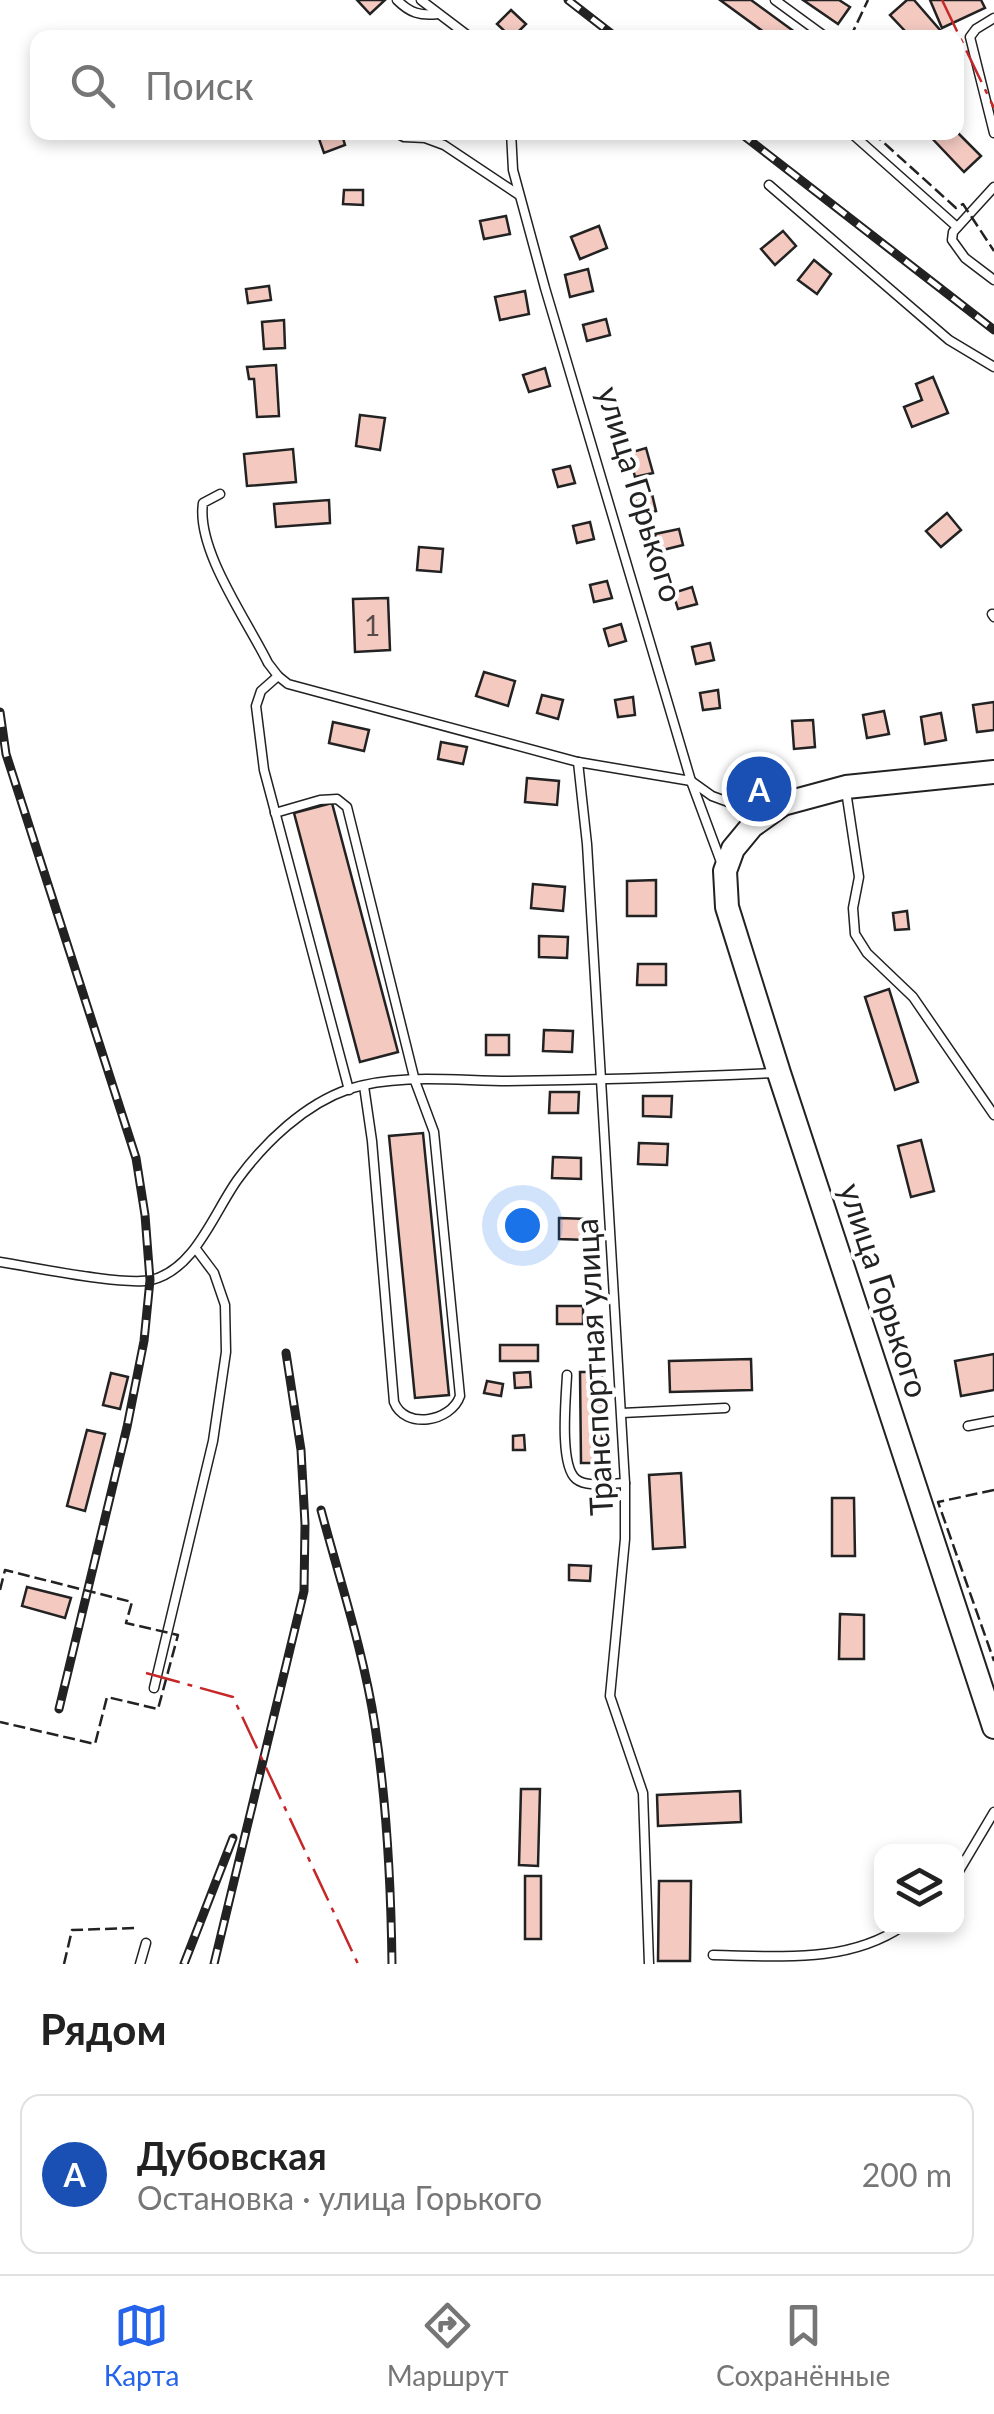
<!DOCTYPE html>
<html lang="ru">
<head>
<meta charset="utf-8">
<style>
  :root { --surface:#fff; --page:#f6f6f6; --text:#222; --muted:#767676; --line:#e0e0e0; --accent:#2563eb }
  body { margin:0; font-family:Lato,sans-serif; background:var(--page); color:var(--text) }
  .controls { position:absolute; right:30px; bottom:30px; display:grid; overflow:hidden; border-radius:20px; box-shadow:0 5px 15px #0003 }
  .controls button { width:90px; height:90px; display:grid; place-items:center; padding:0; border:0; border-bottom:2px solid var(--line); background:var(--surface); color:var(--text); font:50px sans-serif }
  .you { position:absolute; left:522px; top:1225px; width:35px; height:35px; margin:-25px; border:8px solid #fff; border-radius:50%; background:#1a73e8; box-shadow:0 0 0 15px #1a73e833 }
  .badge { display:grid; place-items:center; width:65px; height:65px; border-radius:50%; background:var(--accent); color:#fff; font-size:32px; font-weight:700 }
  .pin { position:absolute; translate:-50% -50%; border:5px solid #fff; box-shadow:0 2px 10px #0006 }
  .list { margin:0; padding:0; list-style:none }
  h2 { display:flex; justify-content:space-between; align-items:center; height:130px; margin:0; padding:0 40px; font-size:42px }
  h2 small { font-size:32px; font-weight:400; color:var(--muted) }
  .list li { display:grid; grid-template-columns:65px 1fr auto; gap:30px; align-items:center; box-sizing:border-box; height:160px; margin:0 20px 20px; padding:0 20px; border:2px solid var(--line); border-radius:20px }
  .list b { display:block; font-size:38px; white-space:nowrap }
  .list p { margin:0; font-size:32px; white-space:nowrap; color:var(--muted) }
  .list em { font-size:32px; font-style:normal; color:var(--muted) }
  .icon { flex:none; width:55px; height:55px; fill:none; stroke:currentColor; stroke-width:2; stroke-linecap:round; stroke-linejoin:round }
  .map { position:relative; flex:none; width:994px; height:1964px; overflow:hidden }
  .search { position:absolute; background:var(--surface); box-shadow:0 5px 15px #0003; left:30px; right:30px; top:30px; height:110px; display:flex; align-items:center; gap:25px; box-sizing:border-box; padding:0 35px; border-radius:20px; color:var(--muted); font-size:38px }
  .sheet { height:310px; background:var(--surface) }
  nav { display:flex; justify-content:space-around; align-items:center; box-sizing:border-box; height:140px; border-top:2px solid var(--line); background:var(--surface); font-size:28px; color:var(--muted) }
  nav a { display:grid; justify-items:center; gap:5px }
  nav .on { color:var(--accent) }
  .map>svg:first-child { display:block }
  .building { fill:#f3c9c0; stroke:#222; stroke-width:2.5 }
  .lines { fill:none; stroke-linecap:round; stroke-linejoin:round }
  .lane-casing { stroke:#222; stroke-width:11 }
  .primary-casing { stroke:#222; stroke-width:26 }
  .lane { stroke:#fff; stroke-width:8 }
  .primary { stroke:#fff; stroke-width:22 }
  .rail-casing { stroke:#222; stroke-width:9 }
  .rail { stroke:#fff; stroke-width:5; stroke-dasharray:15; stroke-linecap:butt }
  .fence { stroke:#222; stroke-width:2.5; stroke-dasharray:12 5; stroke-linecap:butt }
  .power { stroke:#c62828; stroke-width:2.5; stroke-dasharray:35 8 5 8; stroke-linecap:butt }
  .labels { text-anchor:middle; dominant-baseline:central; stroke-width:8; stroke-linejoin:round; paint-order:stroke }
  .number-label { font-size:28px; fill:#564c4a }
  .street-label { font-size:32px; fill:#222; stroke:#fff }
</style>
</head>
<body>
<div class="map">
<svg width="994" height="1964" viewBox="0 0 994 1964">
  <rect width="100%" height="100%" fill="#fff"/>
  <g class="building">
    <polygon points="357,0 385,0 370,14"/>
    <polygon points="720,0 751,0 803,38 772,38"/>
    <polygon points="803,0 839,0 850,7 838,24"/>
    <polygon points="907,0 914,0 947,38 896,38 904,30 890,15"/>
    <polygon points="930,0 981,0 985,8 942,28"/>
    <polygon points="511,10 526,24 512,38 497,24"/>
    <polygon points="956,131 981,156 964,172 926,132"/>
    <polygon points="327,132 341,132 345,145 324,153 318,136"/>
    <polygon points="344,190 363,190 363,205 343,204"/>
    <polygon points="506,216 510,234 484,239 480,221"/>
    <polygon points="599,226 607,248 580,259 571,237"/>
    <polygon points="783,231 796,246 775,265 761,249"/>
    <polygon points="814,260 831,274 817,294 798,280"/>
    <polygon points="588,269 593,291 570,297 565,275"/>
    <polygon points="269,286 271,300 248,303 246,289"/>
    <polygon points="525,291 529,314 500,320 495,297"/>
    <polygon points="606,319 610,335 587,341 583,325"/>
    <polygon points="284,320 285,348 264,349 262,322"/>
    <polygon points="276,365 279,416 257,417 254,379 249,379 247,367"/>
    <polygon points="545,368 550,386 529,392 523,375"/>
    <polygon points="933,377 948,413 912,427 904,407 922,400 916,384"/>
    <polygon points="360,415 385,418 380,450 356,446"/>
    <polygon points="646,448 653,473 635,477 629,453"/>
    <polygon points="293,449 296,482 247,486 244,454"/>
    <polygon points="570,466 575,483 558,487 553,470"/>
    <polygon points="652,494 656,511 639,515 635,498"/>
    <polygon points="329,500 330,523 276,527 274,504"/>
    <polygon points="947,513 961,530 941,547 926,531"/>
    <polygon points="590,522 594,539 577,543 573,526"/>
    <polygon points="679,529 683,545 659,551 655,534"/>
    <polygon points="419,547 443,549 441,572 417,570"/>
    <polygon points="607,581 612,598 594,602 590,585"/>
    <polygon points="692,587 697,604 678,609 673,593"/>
    <polygon points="388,598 390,650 355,652 353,599"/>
    <polygon points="621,624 626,641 609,646 604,629"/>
    <polygon points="710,643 714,660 696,664 692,647"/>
    <polygon points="484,672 515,681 508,706 476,696"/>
    <polygon points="718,690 720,708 703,710 700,693"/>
    <polygon points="542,695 563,700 558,719 537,713"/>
    <polygon points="633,697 635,715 618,717 615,700"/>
    <polygon points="994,702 994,730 977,732 973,705"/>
    <polygon points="884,711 889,734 867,738 863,715"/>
    <polygon points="941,713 946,740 925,744 921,717"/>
    <polygon points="813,720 815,747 794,749 792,721"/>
    <polygon points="333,722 369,730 364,751 329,743"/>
    <polygon points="441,742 467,747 463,764 438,759"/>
    <polygon points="527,778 559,781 557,805 525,802"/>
    <polygon points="332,803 398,1052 360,1062 294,813"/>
    <polygon points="656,880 656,916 627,916 627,881"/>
    <polygon points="533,884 565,887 563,911 531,908"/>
    <polygon points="907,911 909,929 895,930 893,913"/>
    <polygon points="539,936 568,937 567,958 539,957"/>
    <polygon points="638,964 666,964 666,985 637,985"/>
    <polygon points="889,989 918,1082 895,1090 865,997"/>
    <polygon points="544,1030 573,1031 572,1052 543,1051"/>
    <rect x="486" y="1035" width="23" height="20"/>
    <polygon points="550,1092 579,1092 578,1113 549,1113"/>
    <polygon points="643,1096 672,1096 671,1117 643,1116"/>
    <polygon points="423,1133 449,1395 415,1398 389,1136"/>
    <polygon points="921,1140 934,1191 911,1197 898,1146"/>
    <polygon points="639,1143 668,1144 667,1165 638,1164"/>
    <polygon points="553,1157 581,1158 581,1179 552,1178"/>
    <polygon points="559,1218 588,1219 588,1240 559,1239"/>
    <rect x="557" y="1306" width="26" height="18"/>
    <rect x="500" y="1345" width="38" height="16"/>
    <polygon points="994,1354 994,1390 961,1396 955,1361"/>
    <polygon points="751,1359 752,1390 670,1392 669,1361"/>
    <polygon points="530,1372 531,1387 515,1388 514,1373"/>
    <polygon points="580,1372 602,1372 602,1463 581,1463"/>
    <polygon points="111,1373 128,1377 120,1409 103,1405"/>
    <polygon points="487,1381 503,1384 501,1396 484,1393"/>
    <polygon points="87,1430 105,1434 85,1511 67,1506"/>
    <polygon points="524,1435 525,1450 513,1450 513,1436"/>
    <polygon points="681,1473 685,1547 653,1549 649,1475"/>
    <polygon points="832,1498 854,1498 855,1556 832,1556"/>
    <polygon points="569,1565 591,1566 590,1581 569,1580"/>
    <polygon points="27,1587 71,1598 65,1618 22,1606"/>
    <polygon points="840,1614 864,1615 864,1659 839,1659"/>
    <polygon points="521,1789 540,1789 538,1866 519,1865"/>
    <polygon points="740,1791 741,1822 658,1826 657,1795"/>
    <rect x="525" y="1876" width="16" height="63"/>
    <polygon points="659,1881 691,1881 690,1961 658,1961"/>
  </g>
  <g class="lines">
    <defs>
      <g id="lane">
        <path d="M397 0C410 13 420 16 438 14"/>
        <polyline points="421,0 471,38"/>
        <polyline points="775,0 827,38"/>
        <polyline points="994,18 976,29 970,37 994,133"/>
        <polyline points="394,132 404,137 425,138 444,145 519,195"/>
        <polyline points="511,132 513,170 545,288 691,781 721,862"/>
        <polyline points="850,132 957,227"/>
        <polyline points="769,185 949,340 994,367"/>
        <polyline points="994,187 953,232 952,240 965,258 994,280"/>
        <path d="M220 494 203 503C196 550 247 620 268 663L278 676 288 684 578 762 691 781 712 796 731 803 773 804"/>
        <polyline points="992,614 994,617"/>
        <polyline points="278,676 261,691 256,706 264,770 349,1090"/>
        <polyline points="578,762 587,844 625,1483 625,1539 610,1696 643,1793 649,1964"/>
        <polyline points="846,791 859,877 853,908 855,934 867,953 913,997 994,1115"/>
        <path d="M275 813 320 800 337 799 347 807 415 1081 434 1132 460 1396C451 1422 405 1430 394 1402L372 1141 364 1086"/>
        <path d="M0 1262C33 1267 123 1286 151 1280 195 1270 214 1212 238 1179 265 1142 305 1104 349 1089 398 1073 458 1081 508 1081 597 1080 686 1077 775 1073"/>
        <path d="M567 1375C566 1397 559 1465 576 1479 587 1488 611 1483 625 1483"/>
        <polyline points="622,1413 725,1408"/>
        <polyline points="968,1426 994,1421"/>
        <polyline points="154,1688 213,1441 226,1352 225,1305 214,1273 196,1249"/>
        <polyline points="956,1876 994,1812"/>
        <path d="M713 1955C779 1956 847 1964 903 1926"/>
        <polyline points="140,1964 146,1943"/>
      </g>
      <polyline id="primary" points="994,772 846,787 783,804 752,826 733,849 725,871 727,907 779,1073 994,1727"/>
    </defs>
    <use href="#lane" class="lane-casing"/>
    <use href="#primary" class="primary-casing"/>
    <use href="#lane" class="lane"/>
    <use href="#primary" class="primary"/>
    <defs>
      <g id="rail">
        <polyline points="568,0 617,38"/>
        <polyline points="739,132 994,330"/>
        <polyline points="0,712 6,754 136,1158 145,1215 150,1280 144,1341 127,1427 59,1709"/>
        <path d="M321 1510C340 1581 364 1653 375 1726 387 1805 391 1885 392 1964"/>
        <polyline points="184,1964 233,1838"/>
        <polyline points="214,1964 304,1591 305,1524 301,1450 286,1353"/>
      </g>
    </defs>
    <use href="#rail" class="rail-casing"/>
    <use href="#rail" class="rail"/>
    <g class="fence">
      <polyline points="850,38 868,0"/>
      <polyline points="872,132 956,208 963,204 994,251"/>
      <polyline points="994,1490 938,1502 994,1661"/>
      <polyline points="0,1590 5,1570 132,1602 126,1623 178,1635 158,1709 107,1697 95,1744 0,1722"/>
      <polyline points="64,1964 72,1930 135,1928"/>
    </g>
    <g class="power">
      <polyline points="942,0 994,108"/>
      <polyline points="146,1673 233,1697 358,1964"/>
    </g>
  </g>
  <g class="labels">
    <g class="number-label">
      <text x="372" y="625">1</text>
    </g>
    <g class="street-label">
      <text transform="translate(641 494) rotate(73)">улица Горького</text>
      <text transform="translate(885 1290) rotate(72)">улица Горького</text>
      <text transform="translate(593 1367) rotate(-93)">Транспортная улица</text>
    </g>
  </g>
</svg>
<div class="controls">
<button><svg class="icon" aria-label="layers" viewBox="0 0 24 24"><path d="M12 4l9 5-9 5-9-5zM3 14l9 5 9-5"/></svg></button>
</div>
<div class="you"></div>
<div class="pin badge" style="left:759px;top:789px;background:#1a4fb4">A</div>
<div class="search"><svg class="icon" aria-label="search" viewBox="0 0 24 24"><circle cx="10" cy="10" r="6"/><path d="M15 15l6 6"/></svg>Поиск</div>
</div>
<section class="sheet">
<h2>Рядом<small></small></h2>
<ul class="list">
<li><span class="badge" style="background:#1a4fb4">A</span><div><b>Дубовская</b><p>Остановка · улица Горького</p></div><em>200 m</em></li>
</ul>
</section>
<nav>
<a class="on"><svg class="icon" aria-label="map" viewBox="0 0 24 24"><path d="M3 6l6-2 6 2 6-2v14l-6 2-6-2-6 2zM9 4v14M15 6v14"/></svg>Карта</a>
<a><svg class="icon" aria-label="directions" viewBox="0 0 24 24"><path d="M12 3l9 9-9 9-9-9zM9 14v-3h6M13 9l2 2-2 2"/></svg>Маршрут</a>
<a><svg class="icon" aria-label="saved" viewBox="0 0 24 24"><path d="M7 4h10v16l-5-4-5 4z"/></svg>Сохранённые</a>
</nav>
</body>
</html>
